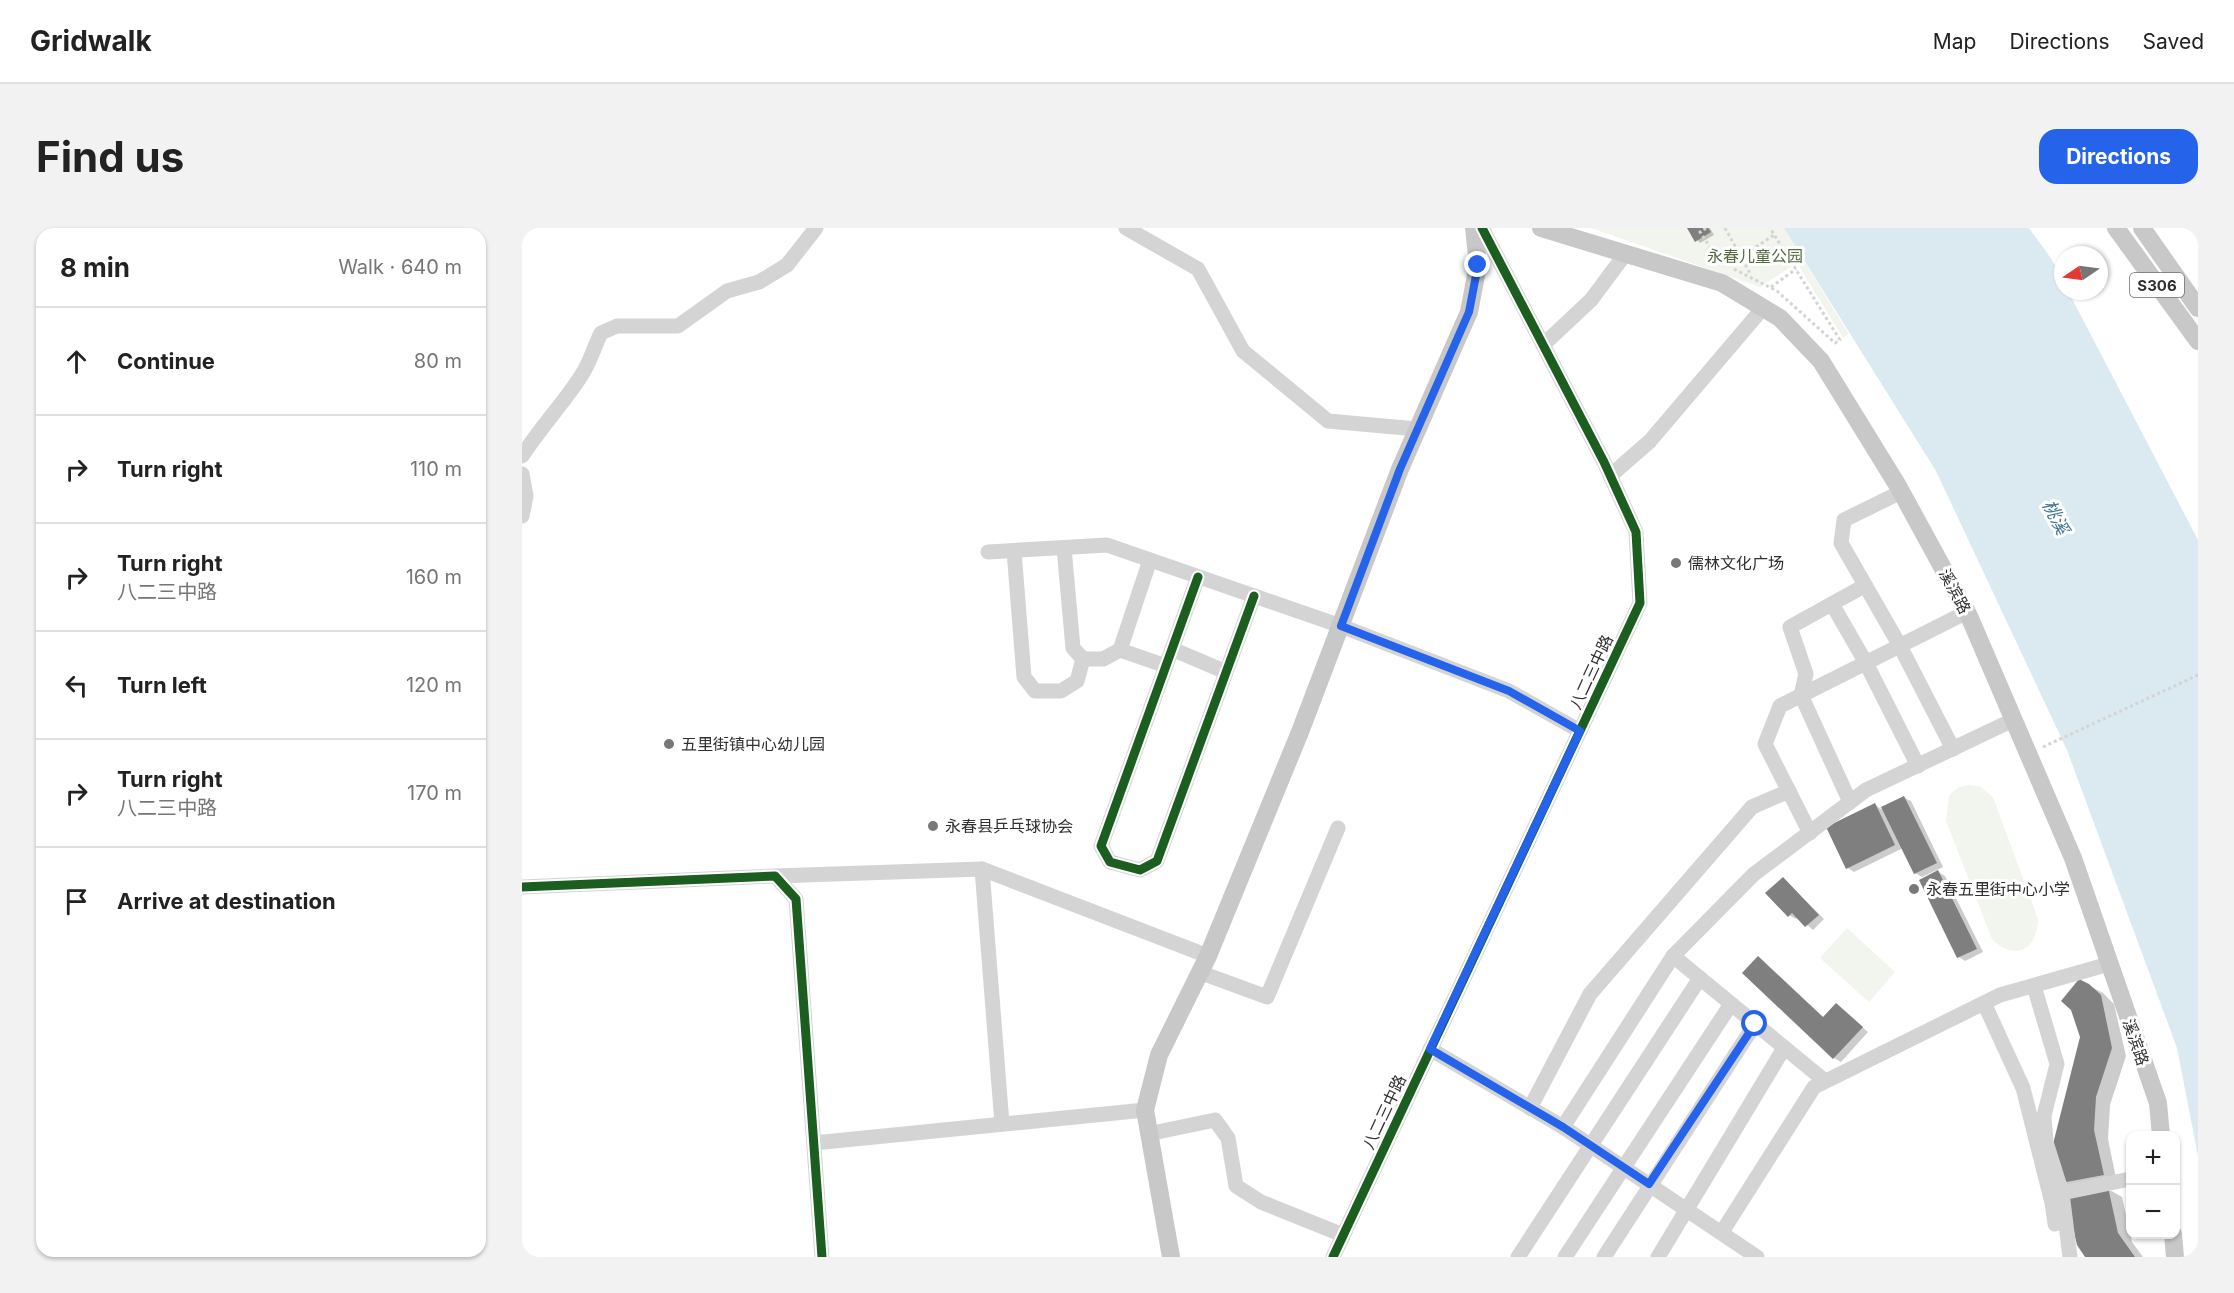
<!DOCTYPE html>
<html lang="en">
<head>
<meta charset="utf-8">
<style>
  :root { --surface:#fff; --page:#f2f2f2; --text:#222; --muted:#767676; --line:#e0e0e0; --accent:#2563eb }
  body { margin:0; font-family:Inter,"Noto Sans SC",sans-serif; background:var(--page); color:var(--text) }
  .controls { position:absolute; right:18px; bottom:18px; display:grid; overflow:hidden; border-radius:12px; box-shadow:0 2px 4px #0004 }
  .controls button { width:54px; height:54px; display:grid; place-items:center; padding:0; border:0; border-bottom:2px solid var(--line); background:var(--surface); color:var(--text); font:30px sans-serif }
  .compass { position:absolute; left:1532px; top:18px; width:54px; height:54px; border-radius:50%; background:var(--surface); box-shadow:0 2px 4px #0004; rotate:257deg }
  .stop { position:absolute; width:18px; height:18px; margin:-14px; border:4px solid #2563eb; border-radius:50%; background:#fff }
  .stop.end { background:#2563eb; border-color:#fff; box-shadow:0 2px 6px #0008 }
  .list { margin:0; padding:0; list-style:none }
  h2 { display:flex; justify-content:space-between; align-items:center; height:78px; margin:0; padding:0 24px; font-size:26px }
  h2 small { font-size:20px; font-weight:400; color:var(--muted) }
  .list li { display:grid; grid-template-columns:39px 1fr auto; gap:18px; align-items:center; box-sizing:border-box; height:108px; padding:0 24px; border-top:2px solid var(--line) }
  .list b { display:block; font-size:22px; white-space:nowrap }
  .list p { margin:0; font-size:20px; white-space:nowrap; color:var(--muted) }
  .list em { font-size:20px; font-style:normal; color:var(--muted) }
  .icon { flex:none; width:33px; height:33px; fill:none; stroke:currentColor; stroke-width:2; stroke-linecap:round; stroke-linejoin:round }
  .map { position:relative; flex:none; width:1676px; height:1029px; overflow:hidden; border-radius:18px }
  header { display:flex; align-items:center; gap:36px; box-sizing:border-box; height:84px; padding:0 30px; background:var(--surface); border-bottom:2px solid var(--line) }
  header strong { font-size:28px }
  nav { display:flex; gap:33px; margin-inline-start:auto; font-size:21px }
  .intro { display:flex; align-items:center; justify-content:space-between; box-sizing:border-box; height:144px; padding:0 36px }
  h1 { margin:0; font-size:42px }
  .button { padding:15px 27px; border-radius:18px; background:var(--accent); color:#fff; font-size:21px; font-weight:700 }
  main { display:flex; gap:36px; padding:0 36px }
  aside { flex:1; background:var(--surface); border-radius:18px; box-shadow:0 2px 4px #0004 }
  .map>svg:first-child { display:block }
  .green { fill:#f2f5ed }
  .water { fill:#dbeaf1 }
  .shadow { fill:#0003 }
  .building { fill:#7f7f7f }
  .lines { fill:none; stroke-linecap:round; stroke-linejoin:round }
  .path { stroke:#d4d4d4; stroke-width:3; stroke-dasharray:3 3; stroke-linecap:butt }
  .minor { stroke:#d4d4d4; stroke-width:15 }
  .major { stroke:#c8c8c8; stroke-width:18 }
  .cycleway-casing { stroke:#fff; stroke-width:13 }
  .cycleway { stroke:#1b5e20; stroke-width:9 }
  .route { stroke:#2563eb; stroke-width:8 }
  .poi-dot { fill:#787878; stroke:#fff; stroke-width:2 }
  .labels { text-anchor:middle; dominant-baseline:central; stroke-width:6; stroke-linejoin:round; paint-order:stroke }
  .shield { fill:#fff; stroke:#6e6e6e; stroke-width:1.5 }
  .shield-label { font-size:15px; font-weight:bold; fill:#303030 }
  .park-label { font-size:16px; fill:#566a3e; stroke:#fff }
  .poi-label { font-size:16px; fill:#303030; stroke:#fff; text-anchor:start }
  .street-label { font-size:16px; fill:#303030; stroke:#fff }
  .water-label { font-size:18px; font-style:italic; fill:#40768f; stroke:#fff }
</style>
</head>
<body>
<header>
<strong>Gridwalk</strong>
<nav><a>Map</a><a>Directions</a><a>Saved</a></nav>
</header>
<div class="intro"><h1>Find us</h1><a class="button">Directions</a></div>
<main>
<aside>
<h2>8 min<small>Walk · 640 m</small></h2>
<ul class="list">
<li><svg class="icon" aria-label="ahead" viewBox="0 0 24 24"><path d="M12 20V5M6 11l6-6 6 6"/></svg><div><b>Continue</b></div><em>80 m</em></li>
<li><svg class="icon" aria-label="right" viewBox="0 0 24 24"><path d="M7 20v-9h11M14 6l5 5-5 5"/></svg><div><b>Turn right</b></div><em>110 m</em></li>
<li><svg class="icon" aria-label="right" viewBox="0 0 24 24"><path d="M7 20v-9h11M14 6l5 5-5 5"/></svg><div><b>Turn right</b><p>八二三中路</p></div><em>160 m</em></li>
<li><svg class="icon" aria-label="left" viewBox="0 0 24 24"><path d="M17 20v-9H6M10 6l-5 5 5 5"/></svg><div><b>Turn left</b></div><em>120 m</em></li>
<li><svg class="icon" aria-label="right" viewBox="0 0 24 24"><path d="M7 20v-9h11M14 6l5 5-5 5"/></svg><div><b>Turn right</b><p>八二三中路</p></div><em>170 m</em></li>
<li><svg class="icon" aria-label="arrive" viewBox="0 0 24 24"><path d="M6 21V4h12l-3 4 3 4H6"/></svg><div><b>Arrive at destination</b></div></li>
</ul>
</aside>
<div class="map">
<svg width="1676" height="1029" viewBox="0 0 1676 1029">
  <rect width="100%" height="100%" fill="#fff"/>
  <g class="green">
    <polygon points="1069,0 1262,0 1327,106 1321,110 1275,35 1238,59"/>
    <path d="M1447 557 1459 559 1471 569 1516 691C1515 722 1493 734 1470 711L1424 593 1427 568 1437 559Z"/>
    <polygon points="1325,700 1373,744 1347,774 1298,730"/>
  </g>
  <path class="water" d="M1262 0H1507C1519 18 1541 41 1541 63H1546L1676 312V928L1655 820 1545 522 1414 243Z"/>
  <g class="shadow">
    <polygon points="1166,0 1188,0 1192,7 1178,15"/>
    <polygon points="1382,570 1389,573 1421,639 1400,649 1393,645 1381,620 1332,644 1326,640 1353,577 1359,581"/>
    <polygon points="1416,644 1423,648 1461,724 1443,733 1437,729"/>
    <polygon points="1261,650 1302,691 1291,702 1276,689 1274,691 1267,687"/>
    <polygon points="1236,730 1302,790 1315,776 1346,804 1319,834 1312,830"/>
    <polygon points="1566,757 1581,765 1592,776 1604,828 1588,877 1586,911 1595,955 1555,962 1541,954"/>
    <polygon points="1586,961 1600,969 1610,1014 1621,1029 1565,1029"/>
  </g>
  <g class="building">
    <polygon points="1165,0 1186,0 1189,4 1173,14"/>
    <polygon points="1382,568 1415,635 1392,646 1359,579"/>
    <polygon points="1353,575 1373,617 1324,641 1304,599"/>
    <polygon points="1416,642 1455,721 1435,730 1397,652"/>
    <polygon points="1261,649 1297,687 1283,699 1270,685 1266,689 1243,665"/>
    <polygon points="1236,728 1301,789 1314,775 1341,799 1311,831 1220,745"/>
    <polygon points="1557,751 1567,756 1579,767 1590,820 1574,869 1572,902 1582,947 1539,955 1531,916 1558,809 1549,782 1539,773"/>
    <polygon points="1586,959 1596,1005 1613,1029 1563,1029 1555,1017 1544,969"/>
  </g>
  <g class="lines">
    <g class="path">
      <polyline points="1184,0 1178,4 1200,37"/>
      <polyline points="1203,0 1229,47"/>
      <polyline points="1219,29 1252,7"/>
      <polyline points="1212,41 1255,63 1313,115 1318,112 1248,0"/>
      <polyline points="1249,59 1274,41"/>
      <polyline points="1521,519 1676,447"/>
    </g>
    <g class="minor">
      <polyline points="604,0 676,41 721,123 806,193 895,201"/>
      <polyline points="1021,117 1069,72 1104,25"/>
      <path d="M0 228C18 200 41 176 59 148 68 135 72 119 79 105L95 98H156L205 63 237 54 265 37 294 0"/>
      <polyline points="0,246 4,268 0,288"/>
      <polyline points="1088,248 1128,213 1241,80"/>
      <polyline points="1379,264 1322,292 1319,315 1378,418 1431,521"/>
      <polyline points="542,320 551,420 561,431 581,431 598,422 644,438"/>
      <polyline points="492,323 502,449 513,463 539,463 555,453 561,431"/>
      <polyline points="466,324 585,317 819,398 987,463 1058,503"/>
      <polyline points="676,349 579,618 588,634 618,642 635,633 732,368"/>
      <polyline points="1310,376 1344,435 1396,538"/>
      <polyline points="650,421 704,444"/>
      <polyline points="598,422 628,332"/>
      <polyline points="1328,574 1279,467 1284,446 1268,399 1342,358"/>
      <polyline points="1288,605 1243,516 1258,478 1445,384"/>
      <polyline points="460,641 480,896"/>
      <polyline points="253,648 460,641 686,728"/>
      <polyline points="0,659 253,648 274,671 300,1029"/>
      <polyline points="1151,728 1303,853"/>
      <polyline points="677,744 745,769 816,600"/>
      <polyline points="1512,758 1535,836 1522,888 1524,914 1540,965 1548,1029"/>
      <polyline points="1462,775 1501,860 1530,975 1533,996"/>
      <polyline points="908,821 1041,899 1235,1029"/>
      <polyline points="1008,880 1068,766 1230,579 1267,563"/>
      <polyline points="1041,899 1151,728 1232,646 1344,562 1491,492"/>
      <polyline points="626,906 693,892 706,910 714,958 739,974 821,1007"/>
      <polyline points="292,915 623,882"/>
      <polyline points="1540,965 1608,951"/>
      <polyline points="1200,1004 1292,859 1478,767 1587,736"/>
      <polyline points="811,1029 1118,375 1114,304 1082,234 960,0"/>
      <polyline points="996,1029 1178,750"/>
      <polyline points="1043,1029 1209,776"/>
      <polyline points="1082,1029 1233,796"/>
      <polyline points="1136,1029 1262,820"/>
    </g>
    <g class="major">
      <polyline points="1019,0 1200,55 1258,90 1299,133 1376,258 1447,388 1551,630 1636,875 1639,908"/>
      <polyline points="1594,0 1676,113"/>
      <polyline points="1620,0 1676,80"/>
      <polyline points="1651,1006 1653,1029"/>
      <polyline points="649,1029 623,882 637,827 686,728 778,504 878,241 947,84 956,37 952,0"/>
    </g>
    <defs>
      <g id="cycleway">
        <polyline points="676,349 579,618 588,634 618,642 635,633 732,368"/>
        <polyline points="0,659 253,648 274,671 300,1029"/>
        <polyline points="811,1029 1118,375 1114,304 1082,234 960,0"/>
      </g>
    </defs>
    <use href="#cycleway" class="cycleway-casing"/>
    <use href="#cycleway" class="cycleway"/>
  </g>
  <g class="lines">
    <polyline class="route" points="956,37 947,84 878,241 819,398 987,463 1058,503 908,821 1041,899 1127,956 1233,796"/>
  </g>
  <g class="poi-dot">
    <circle cx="1154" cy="335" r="6"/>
    <circle cx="147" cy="516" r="6"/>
    <circle cx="411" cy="598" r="6"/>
    <circle cx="1392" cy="661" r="6"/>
  </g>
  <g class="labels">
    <rect class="shield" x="1608" y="45" width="54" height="24" rx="4.5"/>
    <g class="shield-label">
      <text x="1635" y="57">S306</text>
    </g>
    <g class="park-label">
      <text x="1233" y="28">永春儿童公园</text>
    </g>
    <g class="poi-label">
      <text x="1166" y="335">儒林文化广场</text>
      <text x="159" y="516">五里街镇中心幼儿园</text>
      <text x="423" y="598">永春县乒乓球协会</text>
      <text x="1404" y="661">永春五里街中心小学</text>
    </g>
    <g class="street-label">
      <text transform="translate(1433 363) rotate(62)">溪滨路</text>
      <text transform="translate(1069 444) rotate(-65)">八二三中路</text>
      <text transform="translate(1614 814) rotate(71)">溪滨路</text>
      <text transform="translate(862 884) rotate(-65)">八二三中路</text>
    </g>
    <g class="water-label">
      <text transform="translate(1534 289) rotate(63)">桃溪</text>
    </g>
  </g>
</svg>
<div class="controls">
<button>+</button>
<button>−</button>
</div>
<svg class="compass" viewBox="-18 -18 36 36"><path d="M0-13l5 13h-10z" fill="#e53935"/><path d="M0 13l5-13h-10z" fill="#767676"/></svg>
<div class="stop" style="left:1233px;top:796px"></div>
<div class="stop end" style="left:956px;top:37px"></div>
</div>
</main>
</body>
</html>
